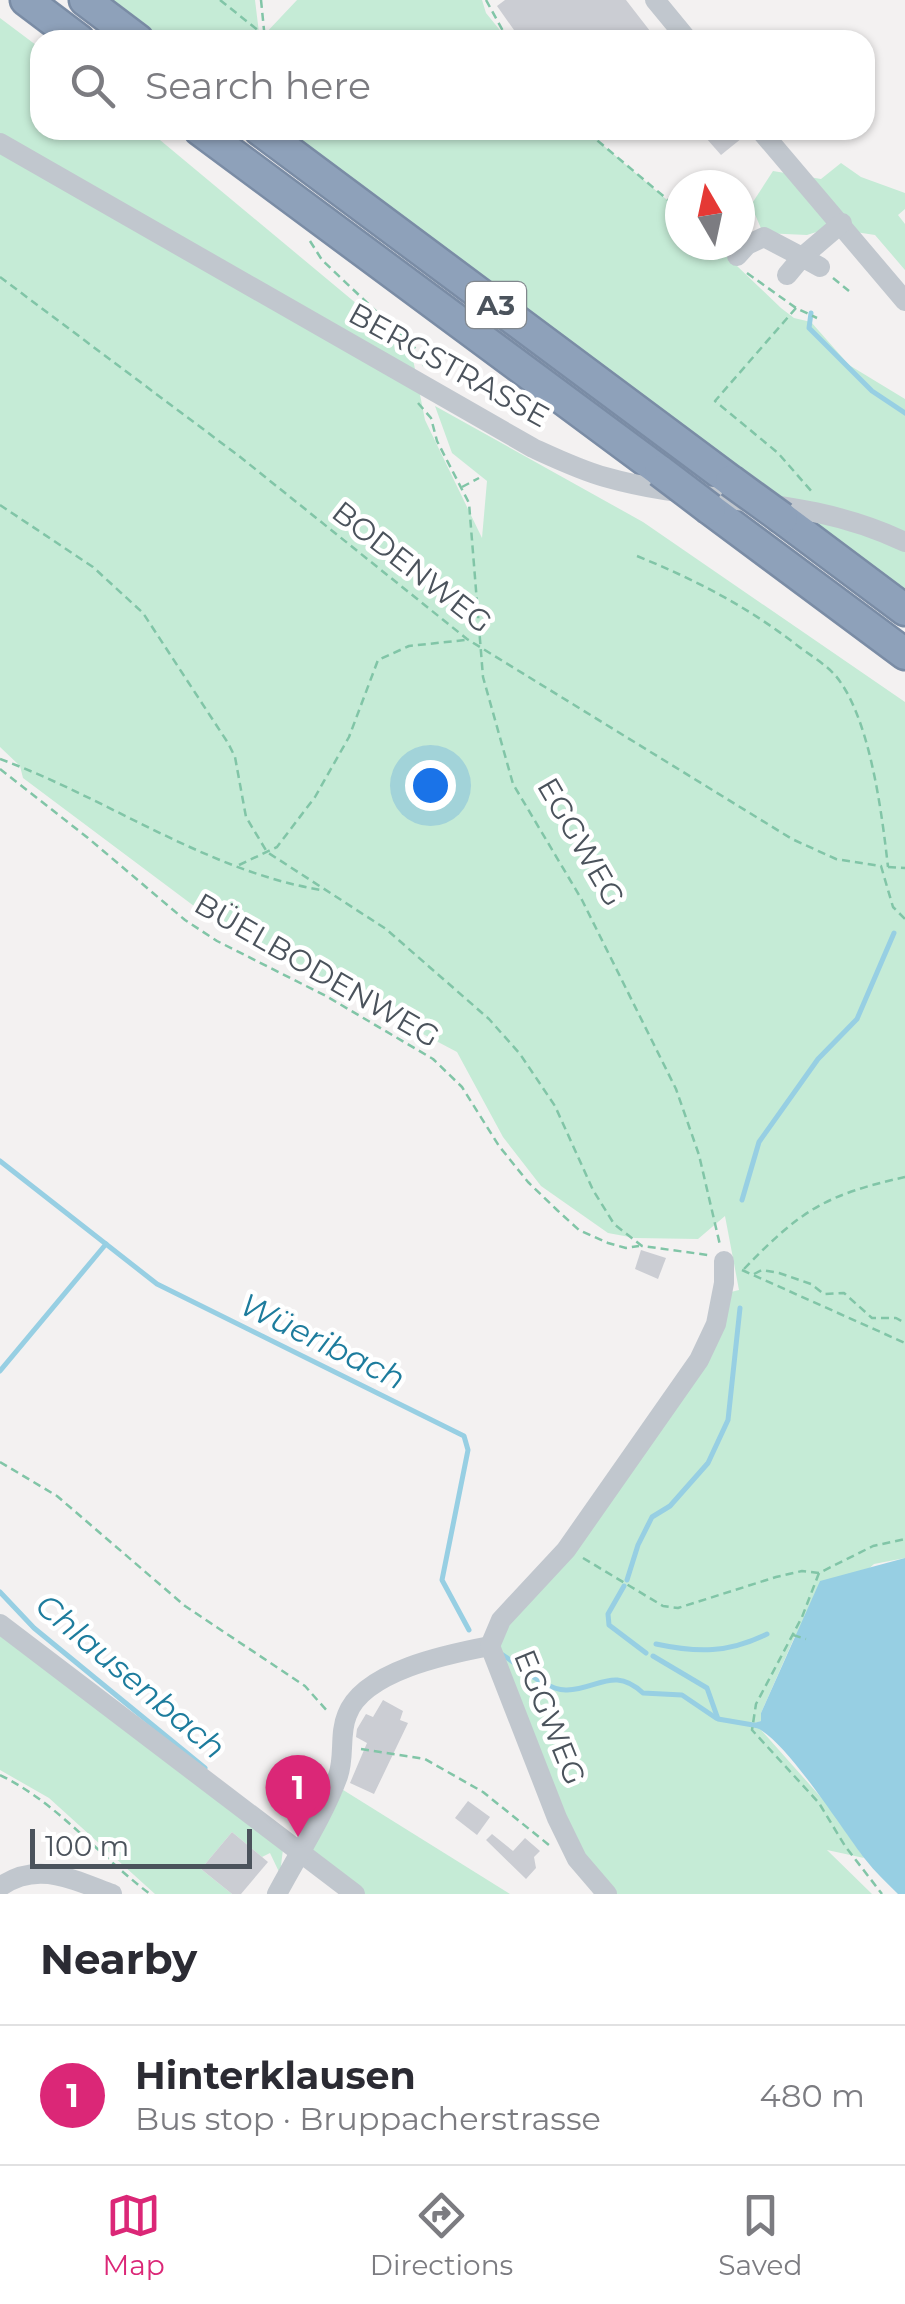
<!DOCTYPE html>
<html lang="en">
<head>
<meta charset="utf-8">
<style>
  :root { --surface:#fff; --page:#f2f2f3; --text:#2b2b33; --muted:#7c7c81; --line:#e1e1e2; --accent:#db2777 }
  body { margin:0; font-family:Montserrat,sans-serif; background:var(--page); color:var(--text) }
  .compass { position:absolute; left:665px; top:170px; width:90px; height:90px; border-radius:50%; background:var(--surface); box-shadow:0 2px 8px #0004; rotate:351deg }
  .scale { position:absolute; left:30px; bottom:25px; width:222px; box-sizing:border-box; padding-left:10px; border:5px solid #4b535c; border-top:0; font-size:28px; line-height:35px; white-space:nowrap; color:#4b535c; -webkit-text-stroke:8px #fff; paint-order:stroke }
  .you { position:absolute; left:430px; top:785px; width:35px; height:35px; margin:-25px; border:8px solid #fff; border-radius:50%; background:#1a73e8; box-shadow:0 0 0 15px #1a73e833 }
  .badge { display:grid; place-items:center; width:65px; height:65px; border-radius:50%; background:var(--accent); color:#fff; font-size:32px; font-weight:700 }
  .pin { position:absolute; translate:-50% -82px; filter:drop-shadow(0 2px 5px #0008) }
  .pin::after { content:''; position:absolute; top:52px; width:35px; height:30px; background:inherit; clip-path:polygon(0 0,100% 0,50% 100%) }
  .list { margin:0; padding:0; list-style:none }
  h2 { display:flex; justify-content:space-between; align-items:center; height:130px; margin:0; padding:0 40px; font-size:42px }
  h2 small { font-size:32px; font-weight:400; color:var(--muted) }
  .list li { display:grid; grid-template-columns:65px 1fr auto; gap:30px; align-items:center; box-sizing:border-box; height:140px; padding:0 40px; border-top:2px solid var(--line) }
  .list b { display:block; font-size:38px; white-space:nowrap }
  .list p { margin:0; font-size:32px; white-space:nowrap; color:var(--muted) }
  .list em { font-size:32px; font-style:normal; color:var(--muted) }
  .icon { flex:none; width:55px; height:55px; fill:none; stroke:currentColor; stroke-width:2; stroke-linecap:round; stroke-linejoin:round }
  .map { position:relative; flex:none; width:905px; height:1894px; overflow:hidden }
  .search { position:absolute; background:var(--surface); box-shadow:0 2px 8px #0004; left:30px; right:30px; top:30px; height:110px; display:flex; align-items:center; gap:25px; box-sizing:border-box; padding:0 35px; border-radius:30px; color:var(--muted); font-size:38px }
  .sheet { height:270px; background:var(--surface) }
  nav { display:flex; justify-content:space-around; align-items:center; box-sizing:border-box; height:140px; border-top:2px solid var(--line); background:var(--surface); font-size:28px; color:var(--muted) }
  nav a { display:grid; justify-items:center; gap:5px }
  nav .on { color:var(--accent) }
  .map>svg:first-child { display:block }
  .green { fill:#c5ebd6 }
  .water { fill:#97cfe3 }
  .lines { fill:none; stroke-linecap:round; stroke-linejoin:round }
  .stream { stroke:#97cfe3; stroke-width:5 }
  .building { fill:#cbcdd3 }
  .highway-casing { stroke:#7a8ca5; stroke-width:35 }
  .path { stroke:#81c5a7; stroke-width:2.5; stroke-dasharray:8 5; stroke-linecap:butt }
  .minor { stroke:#c1c7ce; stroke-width:20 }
  .highway { stroke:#8ea1ba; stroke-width:30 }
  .highway-bridge-casing { stroke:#7a8ca5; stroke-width:35; stroke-linecap:butt }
  .highway-bridge { stroke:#8ea1ba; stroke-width:30 }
  .labels { text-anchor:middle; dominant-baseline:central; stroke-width:9; stroke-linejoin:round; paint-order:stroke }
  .shield { fill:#fff; stroke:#81878d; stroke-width:2.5 }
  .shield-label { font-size:28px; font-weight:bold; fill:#4b535c }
  .street-label { font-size:30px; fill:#4b535c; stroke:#fff }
  .water-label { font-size:32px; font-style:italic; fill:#1d7c9d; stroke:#fff }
</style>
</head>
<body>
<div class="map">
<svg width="905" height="1894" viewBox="0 0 905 1894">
  <rect width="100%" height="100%" fill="#f3f1f1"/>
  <g class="green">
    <polygon points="111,0 255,0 259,33 264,35 297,0 482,0 486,13 508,40 164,40"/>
    <polygon points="0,18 40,48 40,130 148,130 411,349 425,420 482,538 487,481 452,453 435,406 643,522 905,702 905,1558 874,1564 795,1636 761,1713 761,1721 755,1723 826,1803 864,1858 827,1850 872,1894 616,1894 584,1856 500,1663 498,1644 513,1613 577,1550 731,1292 739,1290 725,1216 698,1239 635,1238 608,1233 541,1186 503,1137 457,1052 226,930 23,778 20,766 0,747"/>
    <polygon points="285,130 590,130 598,141 680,211 680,245 715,245 781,308 794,318 811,322 849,365 905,399 905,591"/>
    <polygon points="841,163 861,177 905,193 905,209 898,215 905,224 905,270 875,235 829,228 807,235 763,233 751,205 773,171 821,179"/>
    <polygon points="0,1633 283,1849 280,1874 270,1853 262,1857 232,1832 201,1869 232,1894 155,1894 49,1798 0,1770"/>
    <polygon points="340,1788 510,1894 365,1894 310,1852"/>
  </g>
  <path class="water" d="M905 1558V1894H898C887 1883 875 1872 865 1859 843 1831 785 1738 755 1727L754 1723 761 1721V1713L820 1581Z"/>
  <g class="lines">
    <g class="stream">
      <polyline points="811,313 809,328 872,391 905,413"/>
      <polyline points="0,1161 157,1284 464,1436 468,1450 442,1580 469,1630"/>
      <polyline points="742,1200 759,1142 818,1059 857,1019 894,933"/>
      <polyline points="0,1371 106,1244"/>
      <polyline points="627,1580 638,1545 652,1517 670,1506 708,1463 728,1420 740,1308"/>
      <polyline points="624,1586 608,1614 609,1625 646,1653"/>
      <polyline points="0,1592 34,1628 205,1768"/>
      <path d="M656 1644C698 1653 728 1653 767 1634"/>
      <path d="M503 1655C520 1666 546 1691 567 1690 598 1689 614 1666 643 1693L682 1695 716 1718"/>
      <polyline points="653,1656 707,1688 718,1719 759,1726"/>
    </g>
  </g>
  <g class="building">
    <polygon points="505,0 626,0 657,40 560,40 553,31 540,40 521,40 497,6"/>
    <polygon points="699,130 747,130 747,134 721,155"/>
    <polygon points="641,1250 666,1258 658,1279 635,1269"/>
    <polygon points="383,1700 403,1711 400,1720 408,1723 374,1794 350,1783 367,1743 356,1737 357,1729 366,1714 373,1717"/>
    <polygon points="468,1801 490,1817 477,1835 455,1818"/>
    <polygon points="232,1832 268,1862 241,1894 232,1894 201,1869"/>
    <polygon points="492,1834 513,1851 525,1838 540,1851 534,1857 536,1868 526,1879 486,1840"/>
  </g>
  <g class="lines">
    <defs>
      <g id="highway">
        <polyline points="26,0 79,40"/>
        <polyline points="85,0 138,40"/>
        <polyline points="200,130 660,471"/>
        <polyline points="260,130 731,481"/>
        <polyline points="710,509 905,654"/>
        <polyline points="782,518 905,610"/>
      </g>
    </defs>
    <use href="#highway" class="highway-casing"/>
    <g class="path">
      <polyline points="220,0 264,35"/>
      <polyline points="261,0 265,40"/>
      <polyline points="486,0 508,40"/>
      <polyline points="590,130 598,141 680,210"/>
      <polyline points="310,241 322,260 420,353 424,366"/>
      <polyline points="747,273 796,308 817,318"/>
      <polyline points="0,277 239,456 467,639 792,839 836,859 881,866 893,907 905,919"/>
      <polyline points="833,278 849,291"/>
      <polyline points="796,308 715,401 778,453 813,493"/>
      <polyline points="418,403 431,418 437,441 469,503 483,677 513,784 582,900 676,1089 699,1155 720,1245"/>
      <polyline points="462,487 479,478"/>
      <polyline points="0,505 93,567 143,613 228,743 235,757 246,817 267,852 386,929 489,1019 520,1054 555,1106 593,1190 614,1224 642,1246 708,1255"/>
      <path d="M637 556C696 580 748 607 798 646 810 655 825 664 835 675 870 716 882 814 888 867"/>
      <path d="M0 759C107 798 207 871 321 890"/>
      <polyline points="0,769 88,838 185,920 217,941 326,996 433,1059 462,1087 499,1146 528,1182 557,1210 579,1230 608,1243 626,1248 639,1246"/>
      <polyline points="239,865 277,847 315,797 349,737 378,660 409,646 465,640"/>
      <polyline points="888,867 905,868"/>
      <path d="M744 1269C801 1210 825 1195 905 1177"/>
      <polyline points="742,1270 905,1343"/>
      <polyline points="754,1274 762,1270 779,1273 811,1284 824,1294 844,1293 872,1318 896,1318 905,1323"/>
      <polyline points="0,1462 57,1496 185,1606 305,1686 328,1712"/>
      <polyline points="583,1558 663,1606 678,1608 776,1577 802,1571 819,1573 873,1546 905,1539"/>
      <polyline points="819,1573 802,1617 756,1704 752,1730 819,1803 845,1846 882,1894"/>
      <polyline points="793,1635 806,1639"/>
      <polyline points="361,1749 425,1759 483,1792 549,1845"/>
      <path d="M0 1775C59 1804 98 1855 150 1894"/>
    </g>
    <g class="minor">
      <polyline points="655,0 688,40"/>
      <polyline points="760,130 905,301"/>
      <path d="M0 143 533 448C557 459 580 470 605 477 707 506 805 494 905 542"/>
      <polyline points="737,256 747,245 764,237 802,257 842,223"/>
      <polyline points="787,275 802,257 820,267"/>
      <polyline points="0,1624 355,1894"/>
      <path d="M0 1887C37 1860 74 1880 112 1894"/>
      <path d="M277 1894C297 1856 323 1817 338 1776 345 1756 339 1734 347 1715 363 1671 448 1654 490 1646"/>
      <polyline points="607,1894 577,1859 557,1818 490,1646 501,1620 566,1550 699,1360 716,1324 724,1283 724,1261"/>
    </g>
    <use href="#highway" class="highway"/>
    <defs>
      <g id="highway-bridge">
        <polyline points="660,471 710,509"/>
        <polyline points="731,481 782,518"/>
      </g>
    </defs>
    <use href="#highway-bridge" class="highway-bridge-casing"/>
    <use href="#highway-bridge" class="highway-bridge"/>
  </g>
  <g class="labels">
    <rect class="shield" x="466" y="282" width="60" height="46" rx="8"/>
    <g class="shield-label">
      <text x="496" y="305">A3</text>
    </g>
    <g class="street-label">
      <text transform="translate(449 365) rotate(29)">BERGSTRASSE</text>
      <text transform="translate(412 567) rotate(38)">BODENWEG</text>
      <text transform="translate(581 842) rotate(60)">EGGWEG</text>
      <text transform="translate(317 970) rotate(30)">BÜELBODENWEG</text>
      <text transform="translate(550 1717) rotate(68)">EGGWEG</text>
    </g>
    <g class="water-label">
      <text transform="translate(323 1341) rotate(26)">Wüeribach</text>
      <text transform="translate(131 1676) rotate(40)">Chlausenbach</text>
    </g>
  </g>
</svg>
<svg class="compass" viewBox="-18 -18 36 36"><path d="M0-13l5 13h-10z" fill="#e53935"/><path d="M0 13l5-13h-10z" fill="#7c7c81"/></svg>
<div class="scale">100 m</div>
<div class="you"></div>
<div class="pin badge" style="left:298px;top:1837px">1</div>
<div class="search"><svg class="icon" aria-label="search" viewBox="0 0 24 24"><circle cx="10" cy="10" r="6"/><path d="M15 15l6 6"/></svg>Search here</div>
</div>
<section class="sheet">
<h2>Nearby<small></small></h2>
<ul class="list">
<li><span class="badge">1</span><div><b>Hinterklausen</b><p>Bus stop · Bruppacherstrasse</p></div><em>480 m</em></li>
</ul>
</section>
<nav>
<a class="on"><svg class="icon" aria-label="map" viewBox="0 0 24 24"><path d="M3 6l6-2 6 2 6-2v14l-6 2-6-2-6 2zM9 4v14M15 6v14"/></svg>Map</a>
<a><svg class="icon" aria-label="directions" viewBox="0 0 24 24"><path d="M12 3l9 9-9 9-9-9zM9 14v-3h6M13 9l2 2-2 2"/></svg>Directions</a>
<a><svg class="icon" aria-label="saved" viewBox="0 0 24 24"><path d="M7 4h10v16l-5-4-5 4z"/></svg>Saved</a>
</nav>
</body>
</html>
